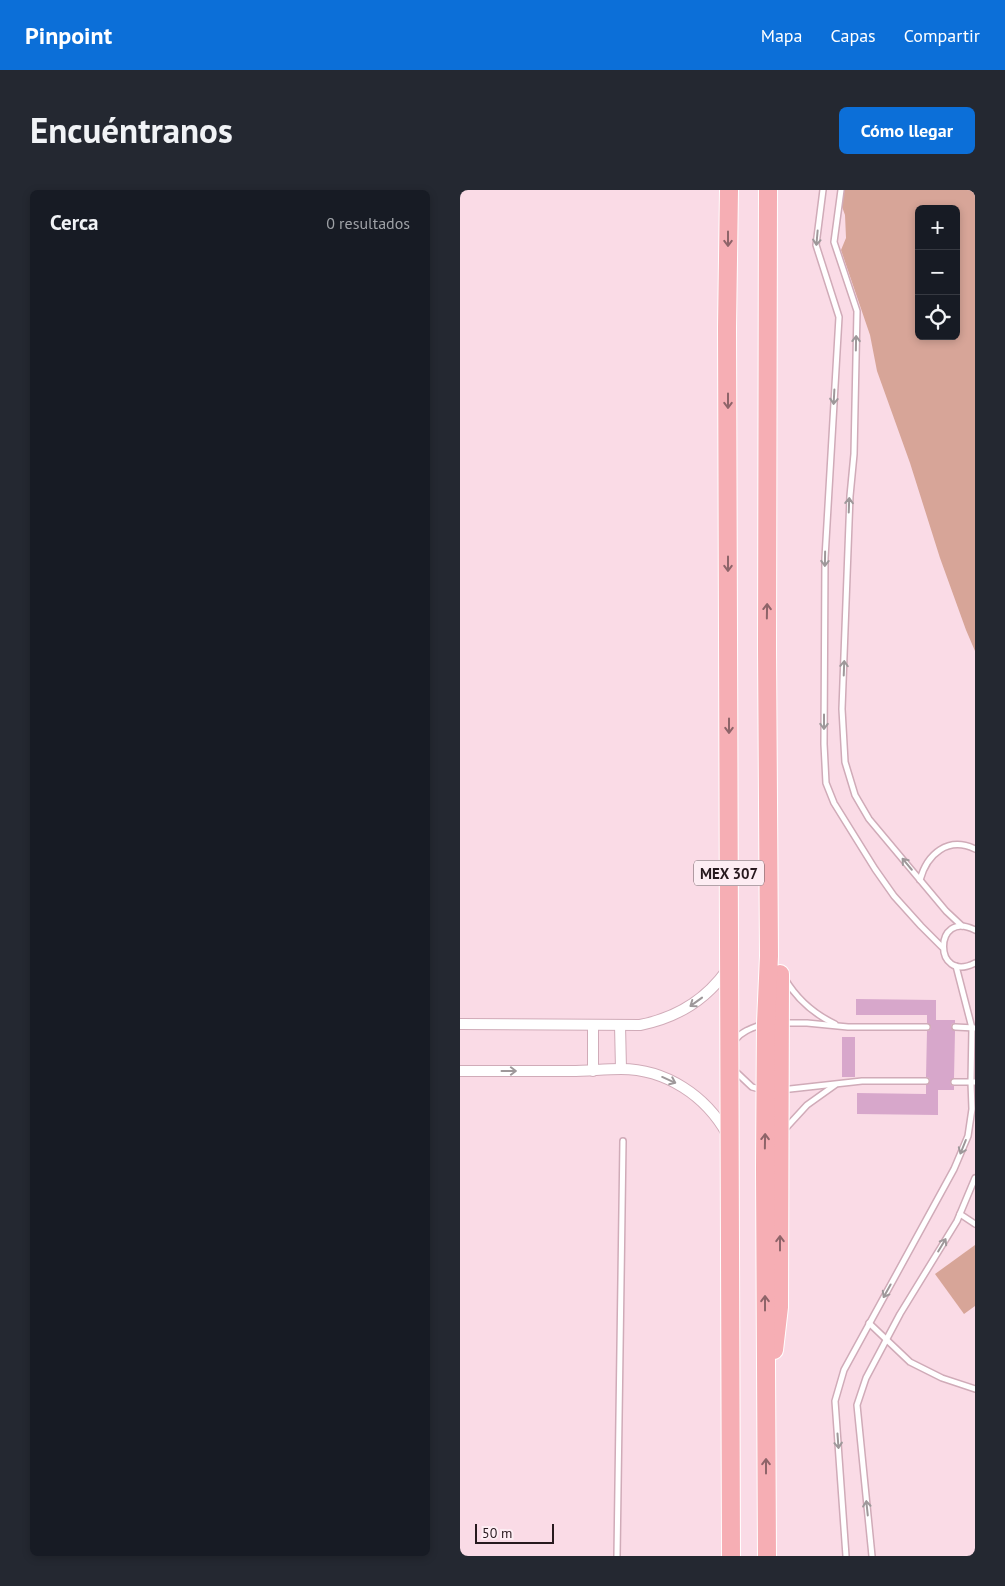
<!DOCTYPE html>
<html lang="es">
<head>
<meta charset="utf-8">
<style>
  :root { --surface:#171b24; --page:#242831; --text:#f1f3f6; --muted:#9ea1a6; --line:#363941; --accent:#0c6fd8 }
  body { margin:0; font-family:"PT Sans",sans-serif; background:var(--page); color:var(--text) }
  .controls { position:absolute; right:15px; top:15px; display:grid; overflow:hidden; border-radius:8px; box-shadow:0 2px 8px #0003 }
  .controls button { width:45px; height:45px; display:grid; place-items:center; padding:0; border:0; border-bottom:1px solid var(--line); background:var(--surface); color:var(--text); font:25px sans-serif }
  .scale { position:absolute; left:15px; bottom:12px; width:79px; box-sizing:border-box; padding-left:5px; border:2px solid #27191e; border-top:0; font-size:14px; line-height:18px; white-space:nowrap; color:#27191e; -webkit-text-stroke:4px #fdedf3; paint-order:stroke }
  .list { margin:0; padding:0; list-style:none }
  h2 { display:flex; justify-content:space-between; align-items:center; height:65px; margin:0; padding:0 20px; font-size:21px }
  h2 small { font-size:16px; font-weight:400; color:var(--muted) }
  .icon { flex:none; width:28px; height:28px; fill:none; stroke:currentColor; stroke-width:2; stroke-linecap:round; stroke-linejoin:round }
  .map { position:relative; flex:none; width:515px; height:1366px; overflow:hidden; border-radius:8px }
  header { display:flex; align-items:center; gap:30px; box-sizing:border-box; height:70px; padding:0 25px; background:var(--accent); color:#fff }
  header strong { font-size:24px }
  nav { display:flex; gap:28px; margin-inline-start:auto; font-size:18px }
  .intro { display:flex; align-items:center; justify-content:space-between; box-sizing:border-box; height:120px; padding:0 30px }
  h1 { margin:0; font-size:35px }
  .button { padding:12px 22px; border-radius:8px; background:var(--accent); color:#fff; font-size:18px; font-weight:700 }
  main { display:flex; gap:30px; padding:0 30px }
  aside { flex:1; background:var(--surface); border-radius:8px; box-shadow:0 2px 8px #0003 }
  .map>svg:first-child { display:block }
  .green { fill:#d7a598; fill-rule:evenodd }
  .building { fill:#d7a7cb }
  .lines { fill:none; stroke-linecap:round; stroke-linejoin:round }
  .service-casing { stroke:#d0abb8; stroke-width:8 }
  .minor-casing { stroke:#d0abb8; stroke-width:12 }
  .trunk-casing { stroke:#fff; stroke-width:20 }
  .service { stroke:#fff; stroke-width:5 }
  .minor { stroke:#fff; stroke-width:10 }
  .trunk { stroke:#f6aeb4; stroke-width:18 }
  .oneway { stroke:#9e989a }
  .oneway2 { stroke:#8e6469 }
  .labels { text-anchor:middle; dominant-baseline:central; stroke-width:4; stroke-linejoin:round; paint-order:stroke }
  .shield { fill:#fdedf3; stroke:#67595e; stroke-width:1 }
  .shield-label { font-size:15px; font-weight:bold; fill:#27191e }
</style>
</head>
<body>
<header>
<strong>Pinpoint</strong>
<nav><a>Mapa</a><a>Capas</a><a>Compartir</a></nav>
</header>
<div class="intro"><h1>Encuéntranos</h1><a class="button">Cómo llegar</a></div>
<main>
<aside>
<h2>Cerca<small>0 resultados</small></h2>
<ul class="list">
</ul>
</aside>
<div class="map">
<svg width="515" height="1366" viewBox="0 0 515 1366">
  <rect width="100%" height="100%" fill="#fadbe6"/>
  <g class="green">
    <path d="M383 0H515V461L506 440 480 368 450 273 417 181 410 145 381 60 386 48 385 25 381 14ZM459 19H496V146H459Z"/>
    <polygon points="515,1055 515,1116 504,1124 475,1084"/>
  </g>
  <g class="building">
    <polygon points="396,809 476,810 476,830 495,830 495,833 492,834 491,837 495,841 494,888 490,892 491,895 494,896 494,900 478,900 478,925 397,924 397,903 466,904 466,895 470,891 469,888 466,887 467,841 470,840 471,837 467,833 467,825 396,825"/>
    <rect x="382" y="847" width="13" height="40"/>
  </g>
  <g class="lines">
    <defs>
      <g id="service">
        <polyline points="363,0 356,55 379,127 365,368 364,554 366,593 374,613 415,679 434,706 461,736 482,757"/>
        <polyline points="381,0 374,52 397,121 394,264 390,306 382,519 385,572 395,605 409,629 486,721 502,736"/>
        <path d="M460 690C467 664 488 646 515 659"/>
        <path d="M515 740C473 718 473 795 515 773"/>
        <path d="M325 789C337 809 354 824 375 834"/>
        <polyline points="322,833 347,833 388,837 467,837"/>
        <polyline points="495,837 515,838"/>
        <path d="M275 850C282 841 292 838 303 834"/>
        <polyline points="274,880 292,897 303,900"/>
        <polyline points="494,892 515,892"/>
        <polyline points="321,900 402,891 466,891"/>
        <polyline points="324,940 347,915 375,895"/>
        <polyline points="500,1024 515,1034"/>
        <polyline points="409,1133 450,1172 482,1188 515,1199"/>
        <polyline points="157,1366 163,951"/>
        <polyline points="386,1366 375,1211 384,1180 494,979 508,946 512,919 511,892 512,838 496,776"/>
        <polyline points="412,1366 397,1215 406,1188 440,1124 497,1031 515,988"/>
      </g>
      <g id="minor">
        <path d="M0 834 180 835C216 828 245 811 267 780"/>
        <polyline points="133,835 133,881"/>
        <polyline points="160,835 161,879"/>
        <path d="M0 881C37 881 74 881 111 881 128 881 144 879 161 879 206 879 246 906 267 944"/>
      </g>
      <g id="trunk">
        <polyline points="269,0 267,138 271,1366"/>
        <polyline points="314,1160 319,1117 320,784"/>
        <polyline points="307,1366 305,978 306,833 309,766 307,458 308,0"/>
      </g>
    </defs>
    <use href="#service" class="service-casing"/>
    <use href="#minor" class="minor-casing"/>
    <use href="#trunk" class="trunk-casing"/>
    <use href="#service" class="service"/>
    <use href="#minor" class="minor"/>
    <use href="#trunk" class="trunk"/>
  </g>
  <defs><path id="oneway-shaft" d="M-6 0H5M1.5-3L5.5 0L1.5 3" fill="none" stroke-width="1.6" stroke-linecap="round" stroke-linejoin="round" transform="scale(1.25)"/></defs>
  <g class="oneway">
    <use href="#oneway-shaft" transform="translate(357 48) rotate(95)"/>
    <use href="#oneway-shaft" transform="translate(396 153) rotate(-89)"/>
    <use href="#oneway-shaft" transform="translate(374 207) rotate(93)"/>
    <use href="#oneway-shaft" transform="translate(389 315) rotate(-88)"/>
    <use href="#oneway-shaft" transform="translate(365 369) rotate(91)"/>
    <use href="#oneway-shaft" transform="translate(384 478) rotate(-88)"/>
    <use href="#oneway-shaft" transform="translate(364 532) rotate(90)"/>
    <use href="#oneway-shaft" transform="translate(447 674) rotate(-130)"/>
    <use href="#oneway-shaft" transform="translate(236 812) rotate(144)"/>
    <use href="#oneway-shaft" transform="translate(49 881)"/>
    <use href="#oneway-shaft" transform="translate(209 890) rotate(24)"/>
    <use href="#oneway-shaft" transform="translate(503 957) rotate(112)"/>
    <use href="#oneway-shaft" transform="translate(482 1055) rotate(-59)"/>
    <use href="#oneway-shaft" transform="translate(427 1101) rotate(119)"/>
    <use href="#oneway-shaft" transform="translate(378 1251) rotate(86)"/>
    <use href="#oneway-shaft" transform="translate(407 1318) rotate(-96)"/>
  </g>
  <g class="oneway2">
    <use href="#oneway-shaft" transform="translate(268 49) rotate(90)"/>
    <use href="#oneway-shaft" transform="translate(268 211) rotate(90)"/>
    <use href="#oneway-shaft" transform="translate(268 374) rotate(90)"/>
    <use href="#oneway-shaft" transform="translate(307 421) rotate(-89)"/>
    <use href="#oneway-shaft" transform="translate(269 536) rotate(90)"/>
    <use href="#oneway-shaft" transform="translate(305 951) rotate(-89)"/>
    <use href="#oneway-shaft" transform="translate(320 1053) rotate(-90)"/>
    <use href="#oneway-shaft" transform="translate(305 1113) rotate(-90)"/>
    <use href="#oneway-shaft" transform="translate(306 1276) rotate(-90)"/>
  </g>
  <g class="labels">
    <rect class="shield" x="234" y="670.5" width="70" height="25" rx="4"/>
    <g class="shield-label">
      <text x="269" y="683">MEX 307</text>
    </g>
  </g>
</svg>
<div class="controls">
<button>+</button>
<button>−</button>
<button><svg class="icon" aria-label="locate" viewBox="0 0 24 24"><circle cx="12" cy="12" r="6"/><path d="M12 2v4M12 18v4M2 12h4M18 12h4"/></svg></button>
</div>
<div class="scale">50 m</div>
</div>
</main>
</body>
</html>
